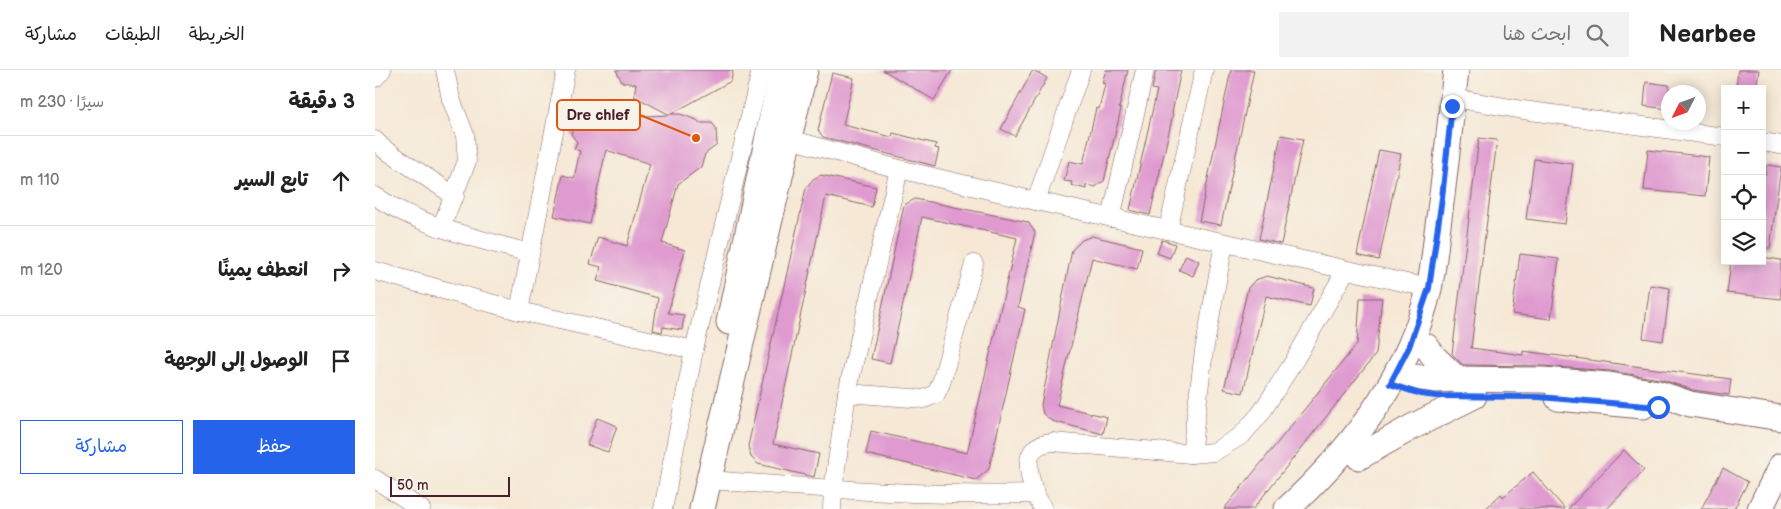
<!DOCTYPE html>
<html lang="ar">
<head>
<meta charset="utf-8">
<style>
  :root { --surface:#fff; --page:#f2f2f2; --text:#222; --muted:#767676; --line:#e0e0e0; --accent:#2563eb }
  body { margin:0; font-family:"Balsamiq Sans","Playpen Sans Arabic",sans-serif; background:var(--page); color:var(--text); direction:rtl }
  .controls { position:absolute; right:15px; top:15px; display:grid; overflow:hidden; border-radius:0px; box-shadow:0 2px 12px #0003 }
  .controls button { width:45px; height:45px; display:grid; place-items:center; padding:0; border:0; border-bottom:1px solid var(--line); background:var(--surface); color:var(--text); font:25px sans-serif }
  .compass { position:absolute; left:1286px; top:15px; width:45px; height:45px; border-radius:50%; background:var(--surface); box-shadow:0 2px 12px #0003; rotate:228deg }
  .scale { position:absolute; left:15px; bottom:12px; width:120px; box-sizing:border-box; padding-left:5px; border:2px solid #4a1f2b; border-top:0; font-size:14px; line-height:18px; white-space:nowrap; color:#4a1f2b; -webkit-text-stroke:4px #f7f3e8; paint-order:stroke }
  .stop { position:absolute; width:15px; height:15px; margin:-11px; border:4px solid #2563eb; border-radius:50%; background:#fff }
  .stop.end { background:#2563eb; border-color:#fff; box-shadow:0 1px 5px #0008 }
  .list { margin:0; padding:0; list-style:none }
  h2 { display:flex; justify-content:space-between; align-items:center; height:65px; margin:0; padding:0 20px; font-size:21px }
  h2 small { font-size:16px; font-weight:400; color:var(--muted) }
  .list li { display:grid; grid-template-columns:32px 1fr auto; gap:15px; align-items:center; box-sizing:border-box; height:90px; padding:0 20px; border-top:1px solid var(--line) }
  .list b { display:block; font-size:19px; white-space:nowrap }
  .list em { font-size:16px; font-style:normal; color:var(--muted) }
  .actions { display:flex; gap:10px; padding:15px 20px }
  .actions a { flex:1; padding:11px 0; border:1px solid var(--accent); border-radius:0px; text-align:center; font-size:18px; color:var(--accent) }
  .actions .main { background:var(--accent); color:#fff }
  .icon { flex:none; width:28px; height:28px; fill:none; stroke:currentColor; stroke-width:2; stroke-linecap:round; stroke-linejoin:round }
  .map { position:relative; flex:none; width:1406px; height:439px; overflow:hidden; direction:ltr }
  header { display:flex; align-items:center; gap:30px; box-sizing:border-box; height:70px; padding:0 25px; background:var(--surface); border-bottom:1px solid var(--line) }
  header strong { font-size:24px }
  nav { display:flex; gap:28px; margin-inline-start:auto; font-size:18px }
  .search { width:350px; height:45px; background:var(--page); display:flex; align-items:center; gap:12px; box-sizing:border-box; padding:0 18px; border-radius:0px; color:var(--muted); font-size:19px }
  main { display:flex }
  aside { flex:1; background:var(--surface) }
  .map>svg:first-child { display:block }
  .building { fill:#df9ad0 }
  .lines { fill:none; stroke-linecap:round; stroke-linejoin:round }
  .street-casing { stroke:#866566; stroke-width:19 }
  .secondary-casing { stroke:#866566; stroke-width:27 }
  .street { stroke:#fff; stroke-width:18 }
  .secondary { stroke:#fff; stroke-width:25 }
  .route { stroke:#2563eb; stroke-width:6 }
  .leader { fill:none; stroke:#e0560e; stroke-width:2 }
  .callout-dot { fill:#e0560e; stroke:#f7f3e8; stroke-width:2 }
  .callout { fill:#f7f3e8; stroke:#e0560e; stroke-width:2 }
  .callout-label { font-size:15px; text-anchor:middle; font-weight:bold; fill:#4a1f2b }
</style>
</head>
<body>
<header>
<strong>Nearbee</strong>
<div class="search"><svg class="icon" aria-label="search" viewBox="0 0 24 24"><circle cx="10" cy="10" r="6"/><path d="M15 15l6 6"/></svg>ابحث هنا</div>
<nav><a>الخريطة</a><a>الطبقات</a><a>مشاركة</a></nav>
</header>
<main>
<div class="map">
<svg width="1406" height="439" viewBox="0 0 1406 439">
  <rect width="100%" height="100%" fill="#f7f3e8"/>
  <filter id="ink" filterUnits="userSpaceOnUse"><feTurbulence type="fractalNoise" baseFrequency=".02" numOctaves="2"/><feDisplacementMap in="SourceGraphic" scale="10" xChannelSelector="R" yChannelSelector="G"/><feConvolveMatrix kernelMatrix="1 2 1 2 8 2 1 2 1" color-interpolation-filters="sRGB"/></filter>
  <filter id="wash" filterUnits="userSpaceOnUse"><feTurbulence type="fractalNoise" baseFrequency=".0096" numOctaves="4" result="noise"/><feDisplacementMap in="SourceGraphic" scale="20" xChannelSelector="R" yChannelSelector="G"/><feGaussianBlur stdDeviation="1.12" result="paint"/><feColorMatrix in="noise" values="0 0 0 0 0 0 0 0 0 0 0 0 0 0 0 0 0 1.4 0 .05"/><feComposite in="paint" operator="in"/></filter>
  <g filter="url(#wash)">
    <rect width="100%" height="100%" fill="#f6e8d5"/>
    <g id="blocks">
      <g class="building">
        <polygon points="241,0 358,0 356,11 296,44 305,44 322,50 325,53 337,53 341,58 342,75 330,84 326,97 303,114 287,173 310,180 293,243 309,245 307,260 288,257 287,262 278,260 283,228 222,211 226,197 215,194 223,167 252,176 275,94 231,80 215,154 179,146 188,105 199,108 205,81 199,79 202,72 196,64 200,53 207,48 215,47 227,52 244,51 249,47 295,45 259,26 261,14 247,12"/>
        <polygon points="508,0 577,0 559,30"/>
        <polygon points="658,0 672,8 640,66 626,59"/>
        <polygon points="731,0 753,0 744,38 746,39 729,111 720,117 711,115 711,119 696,115 697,112 689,111 694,91 708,94 721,38 724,39 730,14 727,13"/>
        <polygon points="781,0 806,0 797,43 798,44 775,145 755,140 782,20 777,19"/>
        <polygon points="856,0 879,0 846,155 824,151"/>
        <polygon points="1363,0 1384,0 1381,19 1361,19"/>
        <polygon points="457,3 479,8 468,55 517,67 518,63 561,74 560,78 564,79 560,96 448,67 443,60"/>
        <polygon points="1271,12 1294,15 1294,39 1269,36"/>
        <polygon points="906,65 928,69 906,174 884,169"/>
        <polygon points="1104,68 1122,70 1096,278 1148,285 1148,281 1356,309 1354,325 1318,320 1285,309 1235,301 1167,296 1088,295 1077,284"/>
        <polygon points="1004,80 1026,84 1004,190 982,185"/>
        <polygon points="1273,80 1334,87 1330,126 1269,120"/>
        <polygon points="1159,89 1198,94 1190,154 1151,149"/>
        <polygon points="1392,95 1406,97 1395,178 1387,178 1387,104 1390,105"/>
        <polygon points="446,105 501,117 497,137 451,126 398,374 444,384 439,407 383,394 376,387 373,376 431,118 438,109"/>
        <polygon points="540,129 653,152 660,162 643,237 650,239 614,399 601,410 491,384 496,361 592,383 642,168 547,147 515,293 496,289 529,135"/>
        <polygon points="717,166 767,178 762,199 717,188 682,335 732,347 728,364 677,351 668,344 666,335 697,180 707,170"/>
        <polygon points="787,170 800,174 795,188 782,183"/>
        <polygon points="1145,184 1184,189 1176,249 1137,244"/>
        <polygon points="811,185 824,191 818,206 804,200"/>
        <polygon points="1387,187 1406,190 1406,229 1352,223 1356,191 1387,191"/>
        <polygon points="892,206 939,218 935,236 891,226 868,323 849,319 873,218 880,210"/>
        <polygon points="1275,215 1295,218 1288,271 1268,268"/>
        <polygon points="985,228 1007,228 1001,284 878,439 849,439 982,274"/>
        <polygon points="222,348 242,356 233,382 212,375"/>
        <polygon points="1249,380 1269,400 1232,439 1193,439"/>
        <polygon points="1348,398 1373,412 1359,439 1326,439"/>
        <polygon points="1158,402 1190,439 1110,439 1126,424 1128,427"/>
      </g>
    </g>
  </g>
  <g filter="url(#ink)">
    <use href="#blocks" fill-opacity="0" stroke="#866566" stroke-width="1"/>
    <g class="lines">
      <defs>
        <g id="street">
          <polyline points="0,8 7,0"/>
          <polyline points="1090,30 1148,40 1350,67"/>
          <polyline points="403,66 524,99 661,131 1054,218"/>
          <polyline points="0,70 9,79 80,126"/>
          <polyline points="1387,72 1406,75"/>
          <path d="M0 126C46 157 101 168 154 183"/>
          <polyline points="661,131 706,0"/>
          <polyline points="736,148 770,0"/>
          <polyline points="66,158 92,91 90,65 76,29 70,0"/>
          <polyline points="793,160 829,0"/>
          <polyline points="0,201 144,241 319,280"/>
          <polyline points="144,241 191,0"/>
          <polyline points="472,323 549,329 561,324 566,313 599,194"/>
          <polyline points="816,384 829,281 849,173"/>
          <polyline points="0,409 46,439"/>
          <path d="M333 410C442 418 550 427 659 424"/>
          <polyline points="288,439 319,280 386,0"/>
          <polyline points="457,439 458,419 472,323 524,99"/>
          <path d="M668 439C656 418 639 374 678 372L816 384 839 382 867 365 886 343 918 293 971 200"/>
        </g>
        <g id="secondary">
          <polyline points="354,252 407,0"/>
          <polyline points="1051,276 1060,288 1082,309"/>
          <polyline points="1022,302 1039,307 1061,310 1082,309 1167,310 1234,315 1283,323 1315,334 1406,348"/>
          <polyline points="1183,328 1268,336"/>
          <polyline points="984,387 1037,357 1099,326"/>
          <polyline points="327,439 430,0"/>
          <path d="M912 439C976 380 1034 305 1054 219 1058 200 1060 181 1062 162 1070 108 1075 54 1081 0"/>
          <polyline points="1385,439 1406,396"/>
        </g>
      </defs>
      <use href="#street" class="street-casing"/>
      <use href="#secondary" class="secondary-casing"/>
      <use href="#street" class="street"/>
      <use href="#secondary" class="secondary"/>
    </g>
  </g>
  <g class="lines" filter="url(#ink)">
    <polyline class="route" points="1077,36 1067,128 1054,218 1034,277 1015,314 1045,324 1061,326 1164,327 1283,337"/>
  </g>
  <path class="leader" d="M321 68L265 45"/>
  <circle class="callout-dot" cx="321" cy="68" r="5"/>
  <rect class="callout" x="182" y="30" width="83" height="30" rx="5"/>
  <g class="callout-label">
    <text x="223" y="50">Dre chlef</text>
  </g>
</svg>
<div class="controls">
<button>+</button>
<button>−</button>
<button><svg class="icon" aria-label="locate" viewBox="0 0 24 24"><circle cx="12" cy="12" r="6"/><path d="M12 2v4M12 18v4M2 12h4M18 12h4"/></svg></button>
<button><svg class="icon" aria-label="layers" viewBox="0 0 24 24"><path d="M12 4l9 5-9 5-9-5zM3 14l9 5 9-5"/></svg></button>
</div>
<svg class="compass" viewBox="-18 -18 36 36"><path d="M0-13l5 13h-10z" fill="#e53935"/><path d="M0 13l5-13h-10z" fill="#767676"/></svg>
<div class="scale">50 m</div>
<div class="stop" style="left:1283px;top:337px"></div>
<div class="stop end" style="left:1077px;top:36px"></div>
</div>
<aside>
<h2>3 دقيقة<small>سيرًا · 230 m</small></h2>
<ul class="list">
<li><svg class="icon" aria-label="ahead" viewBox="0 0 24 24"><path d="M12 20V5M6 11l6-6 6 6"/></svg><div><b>تابع السير</b></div><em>110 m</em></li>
<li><svg class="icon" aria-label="right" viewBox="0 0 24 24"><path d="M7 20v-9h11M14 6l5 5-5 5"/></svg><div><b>انعطف يمينًا</b></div><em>120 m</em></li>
<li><svg class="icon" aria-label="arrive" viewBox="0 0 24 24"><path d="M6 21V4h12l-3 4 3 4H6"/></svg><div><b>الوصول إلى الوجهة</b></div></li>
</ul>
<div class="actions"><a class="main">حفظ</a><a>مشاركة</a></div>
</aside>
</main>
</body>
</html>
